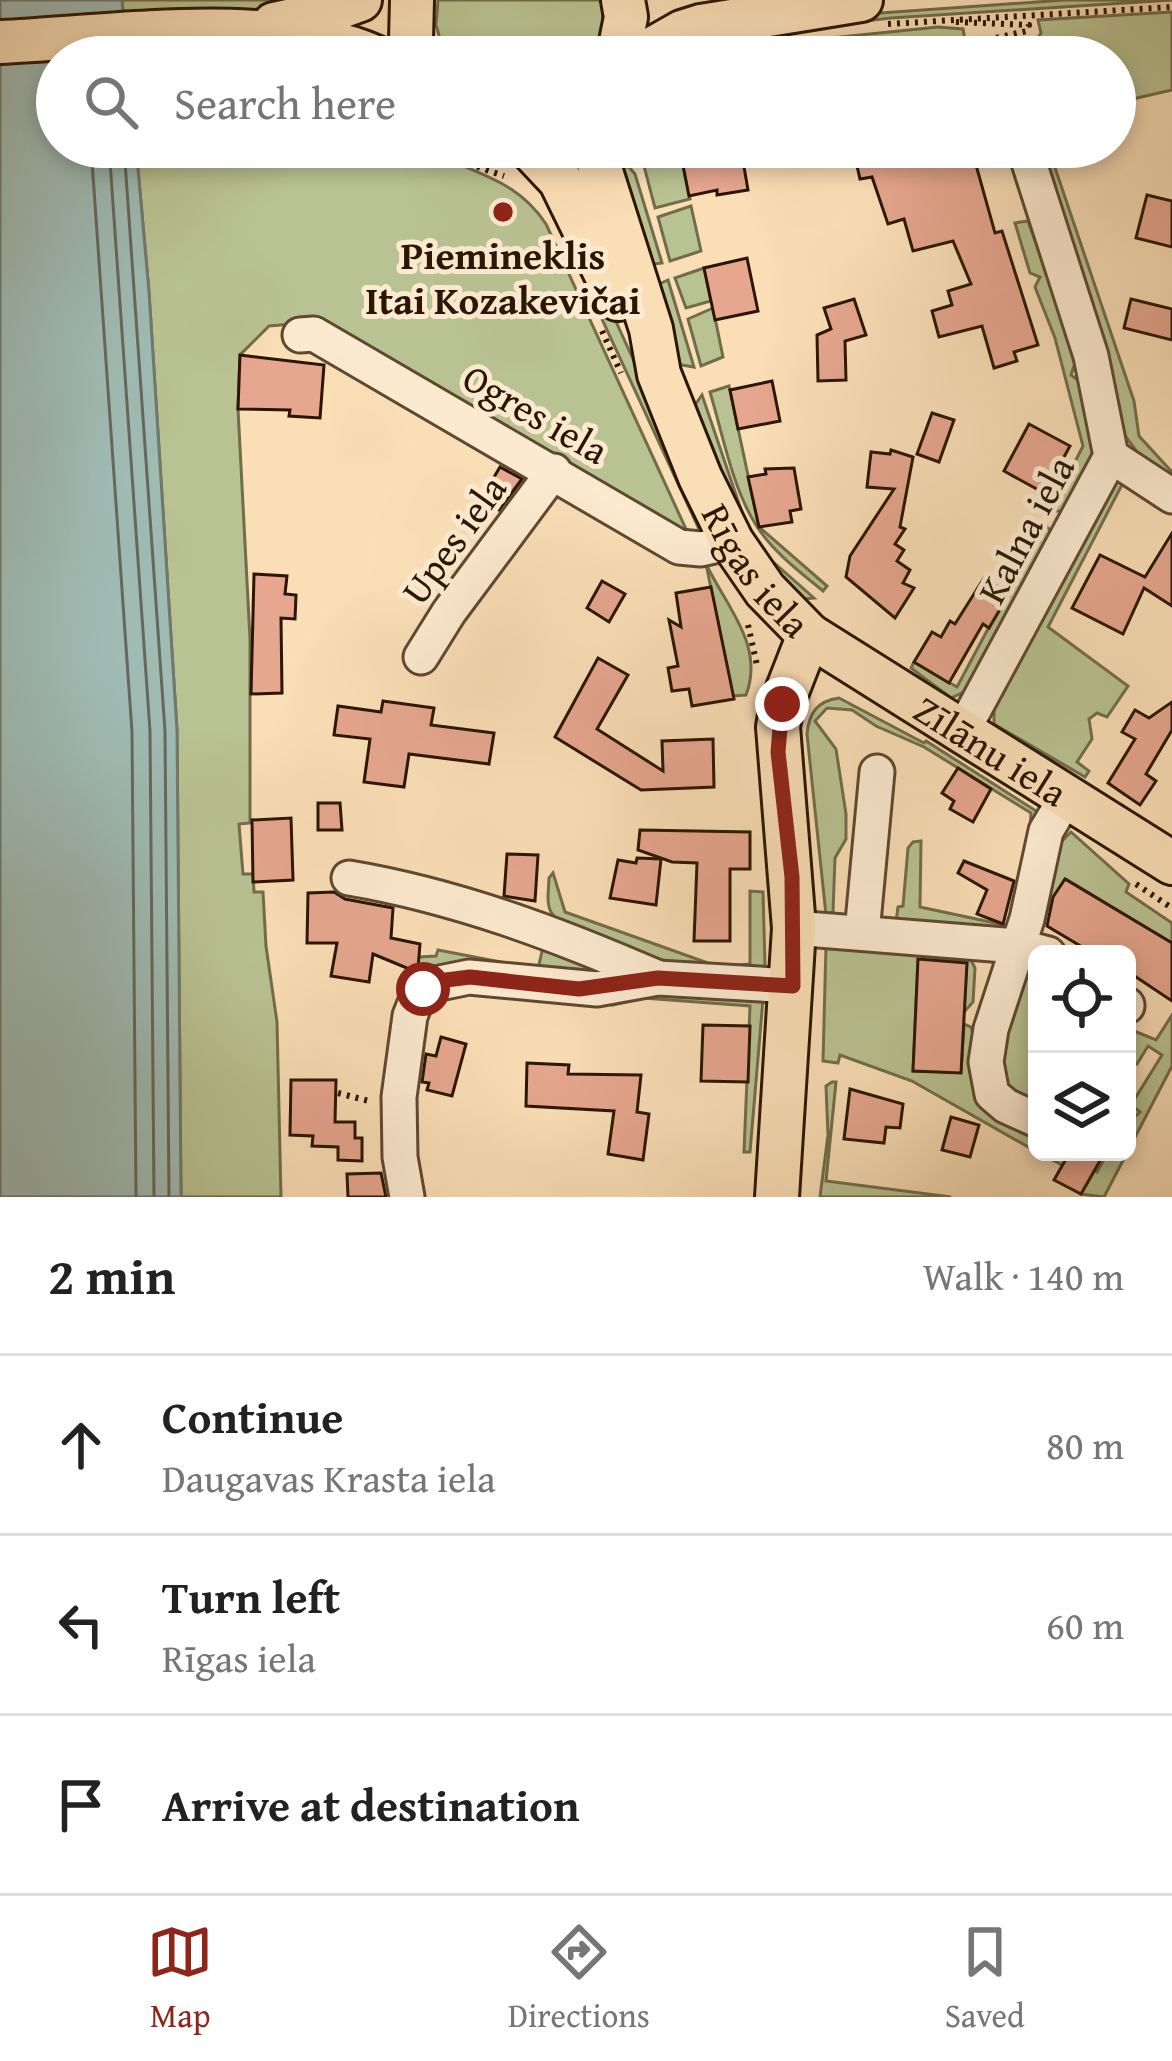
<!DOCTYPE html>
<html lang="en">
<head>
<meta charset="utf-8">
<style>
  :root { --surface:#fff; --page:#f2f2f2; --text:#222; --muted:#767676; --line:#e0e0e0; --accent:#8f2418 }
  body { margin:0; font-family:"Gentium Book Plus",serif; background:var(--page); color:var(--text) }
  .controls { position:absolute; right:36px; bottom:36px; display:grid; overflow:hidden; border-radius:18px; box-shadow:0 6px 18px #0003 }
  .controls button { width:108px; height:108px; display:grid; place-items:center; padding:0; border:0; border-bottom:3px solid var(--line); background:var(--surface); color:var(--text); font:60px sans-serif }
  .stop { position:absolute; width:36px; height:36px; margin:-27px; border:9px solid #8f2418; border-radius:50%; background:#fff }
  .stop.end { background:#8f2418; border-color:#fff; box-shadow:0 3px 12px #0008 }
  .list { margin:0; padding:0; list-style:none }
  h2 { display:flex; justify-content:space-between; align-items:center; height:156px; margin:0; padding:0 48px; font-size:51px }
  h2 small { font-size:39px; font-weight:400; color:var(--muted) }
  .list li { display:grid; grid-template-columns:78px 1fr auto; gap:36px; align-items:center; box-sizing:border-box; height:180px; padding:0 48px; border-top:3px solid var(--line) }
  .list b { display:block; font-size:45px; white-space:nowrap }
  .list p { margin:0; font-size:39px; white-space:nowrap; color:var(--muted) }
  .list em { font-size:39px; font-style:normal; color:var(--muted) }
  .icon { flex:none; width:66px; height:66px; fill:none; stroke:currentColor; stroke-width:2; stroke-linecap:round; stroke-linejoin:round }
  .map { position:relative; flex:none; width:1172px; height:1197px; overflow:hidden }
  .search { position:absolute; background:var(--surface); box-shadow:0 6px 18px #0003; left:36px; right:36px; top:36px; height:132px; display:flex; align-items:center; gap:30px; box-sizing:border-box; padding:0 42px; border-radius:66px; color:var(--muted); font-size:45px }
  .sheet { height:696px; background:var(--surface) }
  nav { display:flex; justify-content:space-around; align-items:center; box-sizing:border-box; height:168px; border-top:3px solid var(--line); background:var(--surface); font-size:33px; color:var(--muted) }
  nav a { display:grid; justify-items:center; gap:6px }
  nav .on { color:var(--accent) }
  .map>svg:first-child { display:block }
  .green { fill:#b9c292; stroke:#726c4b; stroke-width:3 }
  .water { fill:#9fbbb4; stroke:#71796e; stroke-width:3 }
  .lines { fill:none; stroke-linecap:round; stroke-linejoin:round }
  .shore { stroke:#65685c; stroke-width:3 }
  .building { fill:#e6a68f; stroke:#2b1604; stroke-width:3 }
  .minor-casing { stroke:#5f4830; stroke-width:39 }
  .major-casing { stroke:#2b1604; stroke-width:48 }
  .path { stroke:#2b1604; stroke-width:6; stroke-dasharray:3 6; stroke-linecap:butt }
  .minor { stroke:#fcead0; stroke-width:33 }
  .major { stroke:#fadeb6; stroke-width:42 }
  .route { stroke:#8f2418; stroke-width:15 }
  .poi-dot { fill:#8f2418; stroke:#fcead0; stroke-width:4.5 }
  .labels { text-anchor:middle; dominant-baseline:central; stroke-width:10; stroke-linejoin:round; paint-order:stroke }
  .poi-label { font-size:39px; font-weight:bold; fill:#2b1604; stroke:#fcead0 }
  .street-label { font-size:39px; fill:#2b1604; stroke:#fcead0 }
</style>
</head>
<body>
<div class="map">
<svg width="1172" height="1197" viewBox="0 0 1172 1197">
  <rect width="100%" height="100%" fill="#fadeb6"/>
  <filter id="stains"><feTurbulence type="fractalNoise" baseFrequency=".00167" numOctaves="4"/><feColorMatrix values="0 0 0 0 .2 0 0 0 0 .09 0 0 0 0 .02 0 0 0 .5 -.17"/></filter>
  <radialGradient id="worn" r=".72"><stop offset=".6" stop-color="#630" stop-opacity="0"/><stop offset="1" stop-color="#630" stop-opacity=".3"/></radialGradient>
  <g class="green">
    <polygon points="122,0 278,0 261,5 263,52 287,57 127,57"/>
    <path d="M438 0H601C605 20 602 38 594 57H445L436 25Z"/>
    <polygon points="1065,0 1172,0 891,18 733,36 852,15"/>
    <polygon points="1172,12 1172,90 1115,103 1115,57 1033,57 1033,46 1041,33 1038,20"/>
    <polygon points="938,27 963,29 968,57 693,57 714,50"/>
    <path d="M136 147H426C472 176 513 175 546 224L691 540 675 537 600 481 539 445 316 322 269 326 240 355 238 409 250 639V823L239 824 243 874H253L254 892H263L266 946 277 1022 281 1197H181L177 730 149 292Z"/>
    <polygon points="639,147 679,147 690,199 655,208"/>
    <polygon points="1041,147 1048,147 1134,401 1139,436 1172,472 1172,484 1143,460 1123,433"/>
    <polygon points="617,167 629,167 635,174 662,263 645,265"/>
    <polygon points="546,198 587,258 633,359 699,529"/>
    <polygon points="691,206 701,251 670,261 658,217"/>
    <polygon points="1028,221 1077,357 1071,375 1087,387 1094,450 1066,511 1050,511 1083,446 1055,338 1035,287 1040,277 1030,273 1015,223"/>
    <polygon points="704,268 711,301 686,308 675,278"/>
    <polygon points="668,280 694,367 676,364 657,285"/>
    <polygon points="713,308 723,357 701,366 688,319"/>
    <path d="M729 386 759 527 827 586 823 591C800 572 772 551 756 525 732 487 723 435 710 392Z"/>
    <polygon points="702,395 746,524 771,560 814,598 803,599 792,593 744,529 693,408"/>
    <polygon points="1125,479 1048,627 1128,686 1107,717 1097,713 1089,719 1092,739 1077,762 1089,771 1085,777 994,724 994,709 1110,484"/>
    <polygon points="1044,524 1052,532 970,689 951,698 911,668 914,662 957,687"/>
    <path d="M706 564C726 606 765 646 746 695L733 696Z"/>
    <path d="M839 698 924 743 926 741 1044 816 1026 886 1031 813 924 747 876 726 852 710 827 708 815 721 836 749 846 814V839L835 858 833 912 826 915 807 734C809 713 817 701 839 698Z"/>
    <polygon points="1071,832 1129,884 1126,892 1172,923 1172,943 1066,879 1040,922 1053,836 1062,841"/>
    <polygon points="921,841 920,907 1009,926 1008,930 896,922 898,907 903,906 908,848 913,842"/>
    <path d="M553 873 565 912 719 967 750 964V891L763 892 765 966C730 987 577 947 553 915 545 905 549 889 549 878Z"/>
    <polygon points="545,938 604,974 405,985 407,968 419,957 436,956 438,950 538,969"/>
    <polygon points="826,945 969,956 975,968 973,1002 964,1012 967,962 918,959 913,1071 961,1072 964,1024 971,1027 998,1112 1037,1139 1037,1152 912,1081 840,1055 838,1063 823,1061"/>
    <polygon points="1029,968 1037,968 1037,1110 1012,1099 995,1067"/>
    <polygon points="637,989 763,999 750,1152 744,1152 750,1006 643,998 613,1005 615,999"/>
    <polygon points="1172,1015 1172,1066 1104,1197 1081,1194 1089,1179 1037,1152 1058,1152 1097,1172 1108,1152 1127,1152 1127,1123 1140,1112 1131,1105 1162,1055 1148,1046 1137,1064 1127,1058 1127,1028 1156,1040"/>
    <polygon points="832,1082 836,1082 826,1181 951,1197 820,1197 828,1135 826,1086"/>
  </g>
  <polygon class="water" points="0,0 122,0 127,57 57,57 57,147 136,147 149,292 177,730 181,1197 0,1197"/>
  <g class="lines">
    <g class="shore">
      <polyline points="91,147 132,732 136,1197"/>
      <polyline points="109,147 150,731 154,1197"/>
      <polyline points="124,147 165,731 169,1197"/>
    </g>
  </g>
  <g class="building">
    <polygon points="882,147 915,147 917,159 971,147 995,233 1002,231 1038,345 1014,352 1017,361 994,368 982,326 939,337 932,311 952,305 948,291 971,284 953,241 913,251 904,219 888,224 872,177 860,179 854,153"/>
    <polygon points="716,151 727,165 743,161 748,190 717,195 717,190 689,196 681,155"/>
    <polygon points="1147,195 1172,201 1172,247 1136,238"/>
    <polygon points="747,258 758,311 715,320 704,268"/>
    <polygon points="854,299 866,335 845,341 846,380 818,381 817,335 831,329 824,308"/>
    <polygon points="1131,299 1172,309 1172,340 1124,328"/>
    <polygon points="240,355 324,365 320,418 289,416 290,410 238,409"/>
    <polygon points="772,381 780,421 738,429 730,390"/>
    <polygon points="932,413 954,420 939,462 917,454"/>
    <polygon points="1029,424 1070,446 1044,493 1004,471"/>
    <polygon points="891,450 913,457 900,527 905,529 895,544 904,550 897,561 910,570 903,583 914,588 895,618 846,577 850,556 894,489 867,487 871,452 890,454"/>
    <polygon points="500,467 522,479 499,510 481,499"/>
    <polygon points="794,468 801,509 790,511 792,522 759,527 748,477 766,474 765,469"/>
    <polygon points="1172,533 1172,606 1144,588 1123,634 1072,608 1100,555 1145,577"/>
    <polygon points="254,574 287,576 285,594 296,595 295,619 281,618 282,693 251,694"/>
    <polygon points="984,578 1009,594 989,628 983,624 949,683 914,662 932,632 941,637 950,621 955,624"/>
    <polygon points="602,581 625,594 609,622 587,608"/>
    <polygon points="711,587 734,699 692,706 689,689 672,691 668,668 678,666 669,620 681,627 676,593"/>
    <polygon points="598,658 628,675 597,729 663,771 662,741 713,739 714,787 641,790 555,737"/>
    <polygon points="383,701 434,708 431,725 494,733 489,764 409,754 404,787 364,782 370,739 334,735 338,706 381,712"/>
    <polygon points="1172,702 1172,730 1146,774 1156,781 1140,805 1108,783 1135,739 1122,732 1135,710 1149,718"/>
    <polygon points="958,768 991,789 973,822 950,809 954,801 942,793"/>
    <polygon points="318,803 340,803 342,830 318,830"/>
    <polygon points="291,818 293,880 253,882 252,820"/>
    <polygon points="640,830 750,832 750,869 730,869 730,941 694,941 697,863 672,862 638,850"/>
    <polygon points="507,854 538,855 535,901 504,896"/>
    <polygon points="637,858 661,859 656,905 610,898 618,860 636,863"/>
    <polygon points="964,861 1014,881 1003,924 977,914 987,890 958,873"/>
    <polygon points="1065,879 1172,943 1172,1001 1127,971 1127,954 1094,954 1047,926 1053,897"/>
    <polygon points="334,892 345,899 393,908 391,938 420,944 418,968 414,971 373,954 369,982 331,976 337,943 307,943 308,893"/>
    <polygon points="918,959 967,963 961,1073 913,1071"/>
    <polygon points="703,1025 750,1026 748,1082 701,1081"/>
    <polygon points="441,1037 466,1044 452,1096 427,1090 429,1083 422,1082 426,1054 436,1056"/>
    <polygon points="527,1063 569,1065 568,1074 641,1075 637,1112 649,1114 643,1160 608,1154 614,1111 526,1106"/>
    <polygon points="291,1080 336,1080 335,1122 355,1122 355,1138 362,1138 362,1161 338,1160 338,1147 312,1146 313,1136 290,1135"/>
    <polygon points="850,1089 903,1104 900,1128 886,1127 884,1143 844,1139"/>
    <polygon points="951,1117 979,1125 970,1157 942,1150"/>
    <polygon points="1070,1152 1105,1152 1081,1194 1054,1180"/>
    <polygon points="381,1173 386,1197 348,1197 347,1174"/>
  </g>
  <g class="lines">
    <defs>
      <g id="minor">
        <polyline points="300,335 314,334 679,547 701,549 732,542"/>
        <polyline points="1111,456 1172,496"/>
        <polyline points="421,657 449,612 554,471"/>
        <polyline points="962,732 1111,456 1091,356 1024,147"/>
        <path d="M349 878C456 896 557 934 656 977"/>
        <polyline points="794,928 1017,946 1048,954"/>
        <polyline points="862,933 877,772"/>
        <polyline points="1127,1005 1127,1006"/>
        <polyline points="1037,1120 1006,1106 992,1094 986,1062 991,1029 1027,919 1046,831 1067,796"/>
        <polyline points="407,1197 400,1157 399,1097 410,1016 418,996 430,985 469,977 597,989 658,978 793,986"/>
      </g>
      <g id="major">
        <polyline points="412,0 411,40 417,57"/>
        <polyline points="274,24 321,14 360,0"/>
        <path d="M0 42C111 37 273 12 375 57"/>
        <polyline points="618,57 626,17 623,0"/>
        <polyline points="638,57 682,32 701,26 861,0"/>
        <polyline points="529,147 560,180 618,299"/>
        <path id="s1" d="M597 147 599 165 651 329 659 374 700 477 732 542 765 590 809 635 1172 863"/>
        <polyline points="777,1197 794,928 778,727 782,704 809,635"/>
      </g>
    </defs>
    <use href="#minor" class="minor-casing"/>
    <use href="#major" class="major-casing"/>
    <g class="path">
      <polyline points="956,22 1029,25 1027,31 982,41 979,48 986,52 1024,53 1027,57"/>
      <polyline points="888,24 1172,7"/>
      <polyline points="437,147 461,161 504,176"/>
      <polyline points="602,331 621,373"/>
      <polyline points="748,625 757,665"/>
      <polyline points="1136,884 1172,908"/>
      <polyline points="338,1093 369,1101"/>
    </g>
    <use href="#minor" class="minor"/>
    <use href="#major" class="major"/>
  </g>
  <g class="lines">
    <polyline class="route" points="423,989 446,980 470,977 579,989 658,978 793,986 792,877 778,752 782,704"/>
  </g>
  <circle class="poi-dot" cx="503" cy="212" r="12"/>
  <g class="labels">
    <g class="poi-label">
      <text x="503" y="254">Piemineklis<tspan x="503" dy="45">Itai Kozakevičai</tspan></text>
    </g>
    <g class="street-label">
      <text transform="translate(536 413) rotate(30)">Ogres iela</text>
      <text transform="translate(1025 529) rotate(-62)">Kalna iela</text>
      <text transform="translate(453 539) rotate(-54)">Upes iela</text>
      <text stroke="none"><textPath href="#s1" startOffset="456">Rīgas iela</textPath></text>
      <text stroke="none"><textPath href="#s1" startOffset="756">Zīlānu iela</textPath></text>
    </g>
  </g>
  <rect width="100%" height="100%" filter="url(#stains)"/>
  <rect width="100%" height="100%" fill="url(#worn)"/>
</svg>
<div class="controls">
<button><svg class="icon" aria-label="locate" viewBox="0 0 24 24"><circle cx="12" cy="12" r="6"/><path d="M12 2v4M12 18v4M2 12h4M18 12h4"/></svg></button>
<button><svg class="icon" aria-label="layers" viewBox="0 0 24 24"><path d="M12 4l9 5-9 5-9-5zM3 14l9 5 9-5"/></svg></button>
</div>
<div class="stop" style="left:423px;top:989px"></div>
<div class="stop end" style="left:782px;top:704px"></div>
<div class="search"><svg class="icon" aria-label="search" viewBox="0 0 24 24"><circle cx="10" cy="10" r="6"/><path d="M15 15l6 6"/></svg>Search here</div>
</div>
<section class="sheet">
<h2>2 min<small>Walk · 140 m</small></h2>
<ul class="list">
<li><svg class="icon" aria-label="ahead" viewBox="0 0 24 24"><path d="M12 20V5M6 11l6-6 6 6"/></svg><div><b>Continue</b><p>Daugavas Krasta iela</p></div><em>80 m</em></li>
<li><svg class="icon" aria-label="left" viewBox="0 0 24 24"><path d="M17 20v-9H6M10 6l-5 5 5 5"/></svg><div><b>Turn left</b><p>Rīgas iela</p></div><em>60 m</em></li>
<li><svg class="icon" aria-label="arrive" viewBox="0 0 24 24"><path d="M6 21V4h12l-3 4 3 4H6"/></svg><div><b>Arrive at destination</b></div></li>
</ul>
</section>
<nav>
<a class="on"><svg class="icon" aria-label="map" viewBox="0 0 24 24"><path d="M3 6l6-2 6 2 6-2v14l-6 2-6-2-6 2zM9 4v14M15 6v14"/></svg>Map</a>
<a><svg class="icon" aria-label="directions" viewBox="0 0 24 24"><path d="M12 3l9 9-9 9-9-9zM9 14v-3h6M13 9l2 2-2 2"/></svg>Directions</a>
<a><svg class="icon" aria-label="saved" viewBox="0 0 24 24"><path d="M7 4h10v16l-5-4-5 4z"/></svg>Saved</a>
</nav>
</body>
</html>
